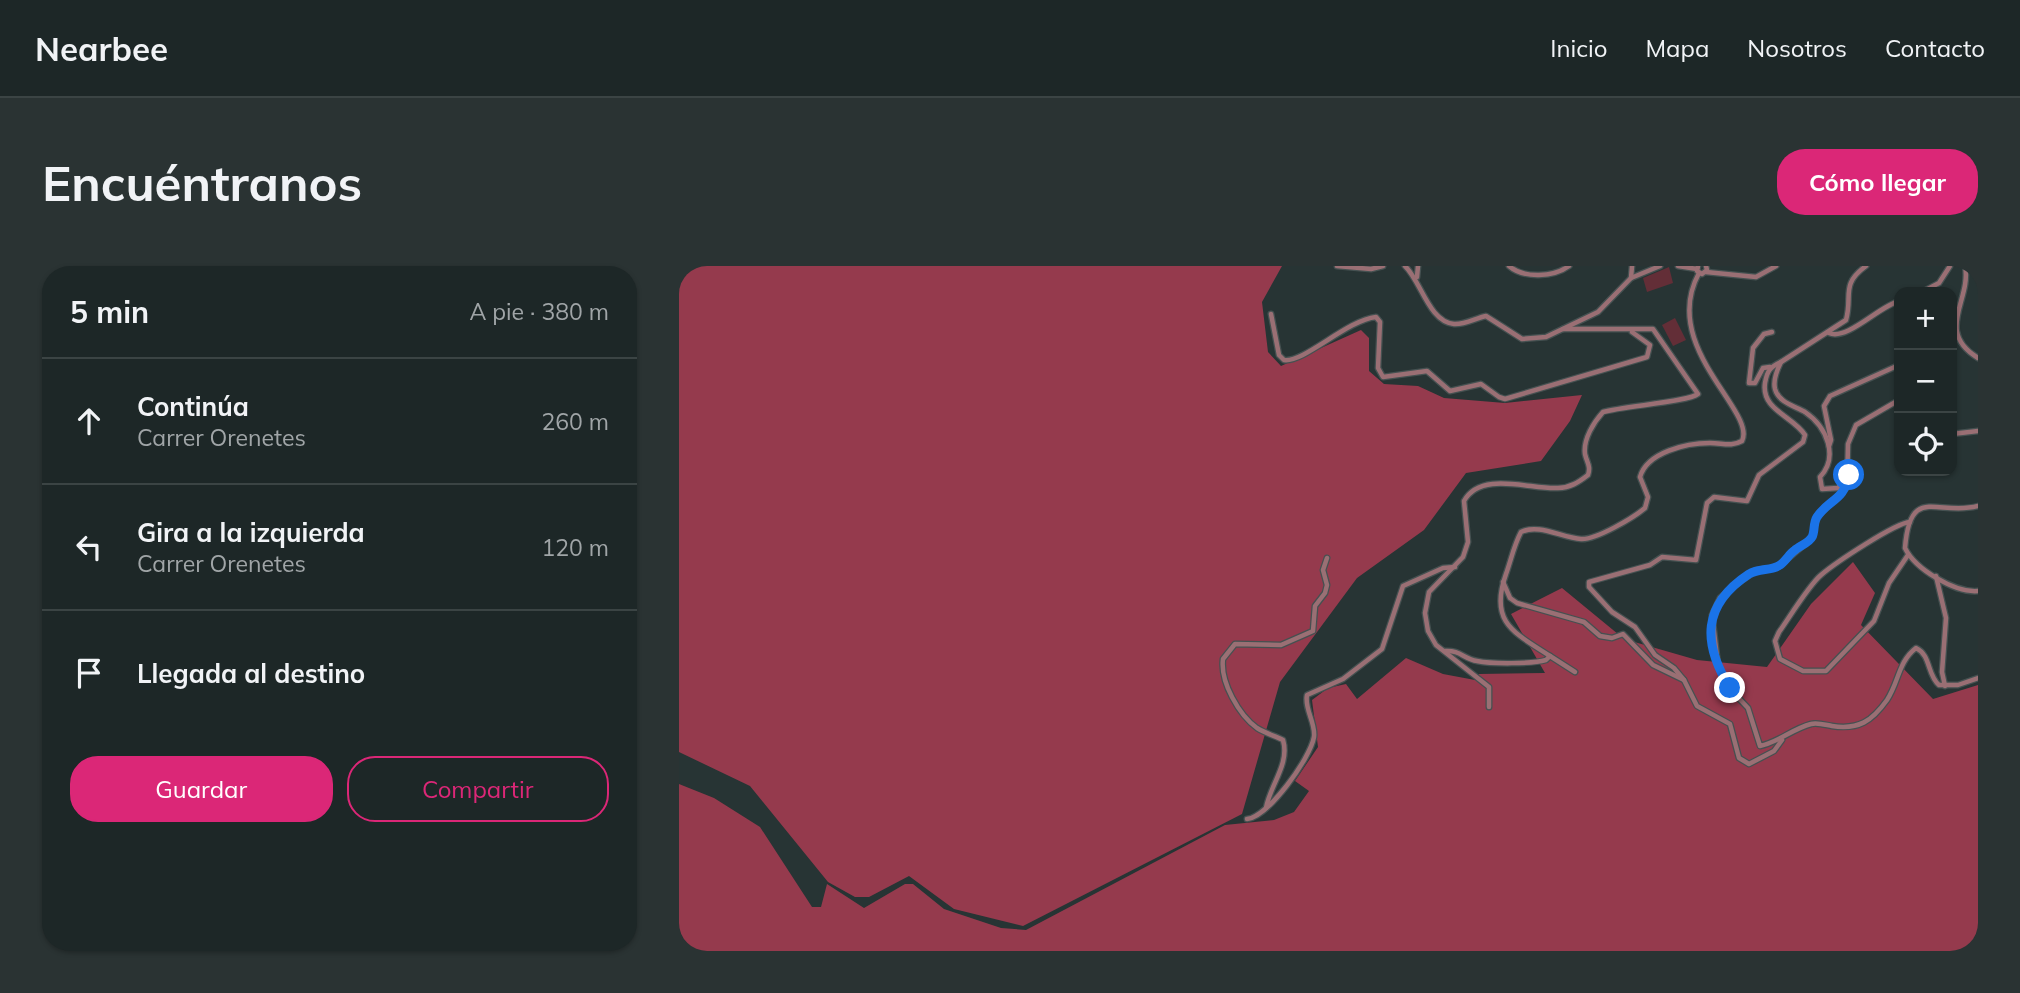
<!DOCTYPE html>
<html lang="es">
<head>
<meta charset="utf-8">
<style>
  :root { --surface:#1d2727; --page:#2a3333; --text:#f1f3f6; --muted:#a0a5a7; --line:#3b4444; --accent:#db2777 }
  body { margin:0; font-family:Mulish,sans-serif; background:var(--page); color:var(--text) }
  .controls { position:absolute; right:21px; top:21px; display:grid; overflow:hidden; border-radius:14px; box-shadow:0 2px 5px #0004 }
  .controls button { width:63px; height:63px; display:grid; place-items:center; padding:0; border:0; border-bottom:2px solid var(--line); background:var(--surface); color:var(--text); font:35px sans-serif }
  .stop { position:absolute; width:21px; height:21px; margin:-16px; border:5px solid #1a73e8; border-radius:50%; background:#fff }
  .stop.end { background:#1a73e8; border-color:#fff; box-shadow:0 2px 7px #0008 }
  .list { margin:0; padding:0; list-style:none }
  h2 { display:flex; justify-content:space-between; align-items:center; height:91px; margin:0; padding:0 28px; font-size:30px }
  h2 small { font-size:23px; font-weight:400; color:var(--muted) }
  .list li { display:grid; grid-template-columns:46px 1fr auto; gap:21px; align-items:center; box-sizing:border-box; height:126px; padding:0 28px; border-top:2px solid var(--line) }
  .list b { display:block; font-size:26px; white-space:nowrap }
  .list p { margin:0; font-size:23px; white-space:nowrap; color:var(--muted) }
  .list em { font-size:23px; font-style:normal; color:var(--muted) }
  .actions { display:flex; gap:14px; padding:21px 28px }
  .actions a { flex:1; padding:16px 0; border:2px solid var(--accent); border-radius:28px; text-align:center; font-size:24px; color:var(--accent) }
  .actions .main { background:var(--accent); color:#fff }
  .icon { flex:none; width:38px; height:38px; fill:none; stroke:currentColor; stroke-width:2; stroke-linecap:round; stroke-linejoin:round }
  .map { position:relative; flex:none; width:1299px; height:685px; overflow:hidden; border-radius:28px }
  header { display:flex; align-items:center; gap:42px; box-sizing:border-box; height:98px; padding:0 35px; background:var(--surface); border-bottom:2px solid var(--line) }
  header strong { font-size:33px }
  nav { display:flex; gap:38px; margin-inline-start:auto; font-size:24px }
  .intro { display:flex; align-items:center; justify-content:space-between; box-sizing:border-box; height:168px; padding:0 42px }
  h1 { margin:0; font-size:49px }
  .button { padding:18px 32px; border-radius:28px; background:var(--accent); color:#fff; font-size:24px; font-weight:700 }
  main { display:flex; gap:42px; padding:0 42px }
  aside { flex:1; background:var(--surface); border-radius:28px; box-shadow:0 2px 5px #0004 }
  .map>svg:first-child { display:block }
  .green { fill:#632e37 }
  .forest { fill:#953a4d }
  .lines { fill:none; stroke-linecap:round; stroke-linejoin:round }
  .minor-casing { stroke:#455151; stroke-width:7 }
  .minor { stroke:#9a6f74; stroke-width:4.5 }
  .route { stroke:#1a73e8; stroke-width:9 }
</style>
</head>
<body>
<header>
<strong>Nearbee</strong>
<nav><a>Inicio</a><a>Mapa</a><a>Nosotros</a><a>Contacto</a></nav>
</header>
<div class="intro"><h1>Encuéntranos</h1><a class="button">Cómo llegar</a></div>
<main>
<aside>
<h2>5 min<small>A pie · 380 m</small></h2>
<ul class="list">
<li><svg class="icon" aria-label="ahead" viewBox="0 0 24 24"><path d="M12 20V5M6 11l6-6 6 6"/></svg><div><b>Continúa</b><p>Carrer Orenetes</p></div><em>260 m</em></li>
<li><svg class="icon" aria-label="left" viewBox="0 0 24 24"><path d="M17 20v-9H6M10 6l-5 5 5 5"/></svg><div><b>Gira a la izquierda</b><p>Carrer Orenetes</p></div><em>120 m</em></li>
<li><svg class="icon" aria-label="arrive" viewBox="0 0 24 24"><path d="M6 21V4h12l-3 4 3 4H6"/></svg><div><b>Llegada al destino</b></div></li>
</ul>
<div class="actions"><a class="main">Guardar</a><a>Compartir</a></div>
</aside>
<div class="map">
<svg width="1299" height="685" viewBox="0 0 1299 685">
  <rect width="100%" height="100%" fill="#273434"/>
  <g class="green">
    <polygon points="990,1 994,17 968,26 964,12"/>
    <polygon points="996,52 1007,74 994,80 983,59"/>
  </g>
  <g class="forest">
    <polygon points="0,0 603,0 583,36 589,86 602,100 682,64 690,72 690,105 705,118 739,120 765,132 826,137 903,129 891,155 862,195 787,207 745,264 678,312 601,416 563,548 344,660 275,643 230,610 190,631 176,631 149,616 71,520 0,486"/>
    <polygon points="1174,296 1196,327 1182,359 1254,433 1299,419 1299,685 0,685 0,518 35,532 81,561 133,641 142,641 148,618 185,642 226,618 234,618 265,643 322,662 347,664 546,559 595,554 615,546 630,525 616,515 639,481 633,434 649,422 667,418 678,433 727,392 764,408 796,414 800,408 866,407 832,348 883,322 945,373 1018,394 1088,401 1132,338"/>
  </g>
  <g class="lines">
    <defs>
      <g id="minor">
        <polyline points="658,0 692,3 704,0"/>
        <path d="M726 0C742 15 750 56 775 58 785 59 797 52 807 50L843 73 867 71 919 46 952 12 953 0"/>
        <path d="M830 0C845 13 875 11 890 0"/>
        <polyline points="999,0 1018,3"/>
        <polyline points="1019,0 1018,5 1023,8 1028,4 1027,0"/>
        <path d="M1286 0C1293 34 1255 65 1299 92"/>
        <polyline points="1027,6 1077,11 1097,0"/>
        <polyline points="738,11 739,0"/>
        <polyline points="952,12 981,0"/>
        <polyline points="1243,26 1260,17 1271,0"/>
        <path d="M592 48 600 89 605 94C625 97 668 54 697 51L701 56 699 102 704 111 748 105 771 125 802 118 820 131 826 133 968 91 971 79 953 66"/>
        <path d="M1150 67C1168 75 1199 41 1220 35"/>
        <polyline points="1091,101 1084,102 1076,117 1070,117 1074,82 1085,68 1093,66"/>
        <path d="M1220 134 1177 159 1169 178 1168 221 1138 251 1133 272 1099 301 1078 304 1056 319 1041 332 1033 349 1039 399 1051 423 1069 442 1081 480C1100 476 1113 463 1132 458 1138 456 1147 459 1153 460 1180 464 1193 455 1208 434 1220 416 1219 396 1237 382 1252 389 1248 409 1260 419H1279L1299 412"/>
        <polyline points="1273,168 1299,165"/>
        <polyline points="1150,180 1152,174 1145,140 1151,130 1220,99"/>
        <path d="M1169 210 1159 222 1143 223 1141 211C1160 191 1148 161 1126 146 1116 140 1100 137 1096 123 1094 115 1098 104 1102 96L1167 54C1174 29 1161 19 1187 0"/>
        <path d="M1299 240C1259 251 1231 217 1226 282 1236 303 1276 327 1299 325"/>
        <path d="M1229 289 1210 317 1195 355 1147 405H1124L1101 393 1096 375 1100 366C1110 352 1130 319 1142 309 1156 297 1216 257 1231 256"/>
        <polyline points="1257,310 1267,352 1263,406 1266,420"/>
        <polyline points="824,316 831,332 838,337 905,356 921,370 933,372 944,368 974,399 1005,414 1018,440 1051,458 1060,492 1070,498 1095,485 1103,474"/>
        <path d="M766 385C781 384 785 393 798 395 812 398 853 398 867 394L871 390C834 366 810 356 827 308 832 294 835 279 842 266 860 257 883 272 902 273 917 274 954 252 966 242L969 231 961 211C968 186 1008 177 1031 177 1044 177 1052 181 1063 175 1078 145 980 81 1020 7"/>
        <polyline points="871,390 896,406"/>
        <path d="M1005 414 995 402 976 389 956 361 933 346 910 321V316L971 299 983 291 1017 294 1028 237 1035 231 1068 235 1080 209 1124 176 1126 169C1114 150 1082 144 1086 117 1088 105 1091 101 1102 96"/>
        <path d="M810 441V421L757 379 749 365 746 347 750 326 784 291 789 276 785 235C802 204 853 224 879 222 891 222 900 216 909 209 912 200 908 197 906 188 904 173 915 156 924 146 944 140 1009 136 1019 128L974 63H884"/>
        <path d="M587 542C591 519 611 498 604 474 596 470 586 467 578 462 560 449 541 416 544 393L556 378 602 379 634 365 636 340 646 327 648 319 644 304 648 292"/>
        <path d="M568 553C589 551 631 493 635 471 637 457 625 443 628 429L664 413 703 383 724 320 764 302 776 301"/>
      </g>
    </defs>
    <use href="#minor" class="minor-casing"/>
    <use href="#minor" class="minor"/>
  </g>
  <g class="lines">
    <path class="route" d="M1051 422C1023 377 1023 339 1070 308 1080 302 1093 305 1101 299 1107 295 1110 288 1116 284 1120 280 1130 277 1133 271 1136 266 1134 257 1138 251 1150 233 1165 235 1170 209"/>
  </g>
</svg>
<div class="controls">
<button>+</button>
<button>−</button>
<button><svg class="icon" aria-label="locate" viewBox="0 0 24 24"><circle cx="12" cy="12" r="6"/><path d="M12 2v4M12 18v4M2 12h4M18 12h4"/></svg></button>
</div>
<div class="stop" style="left:1170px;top:209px"></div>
<div class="stop end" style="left:1051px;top:422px"></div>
</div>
</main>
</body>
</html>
